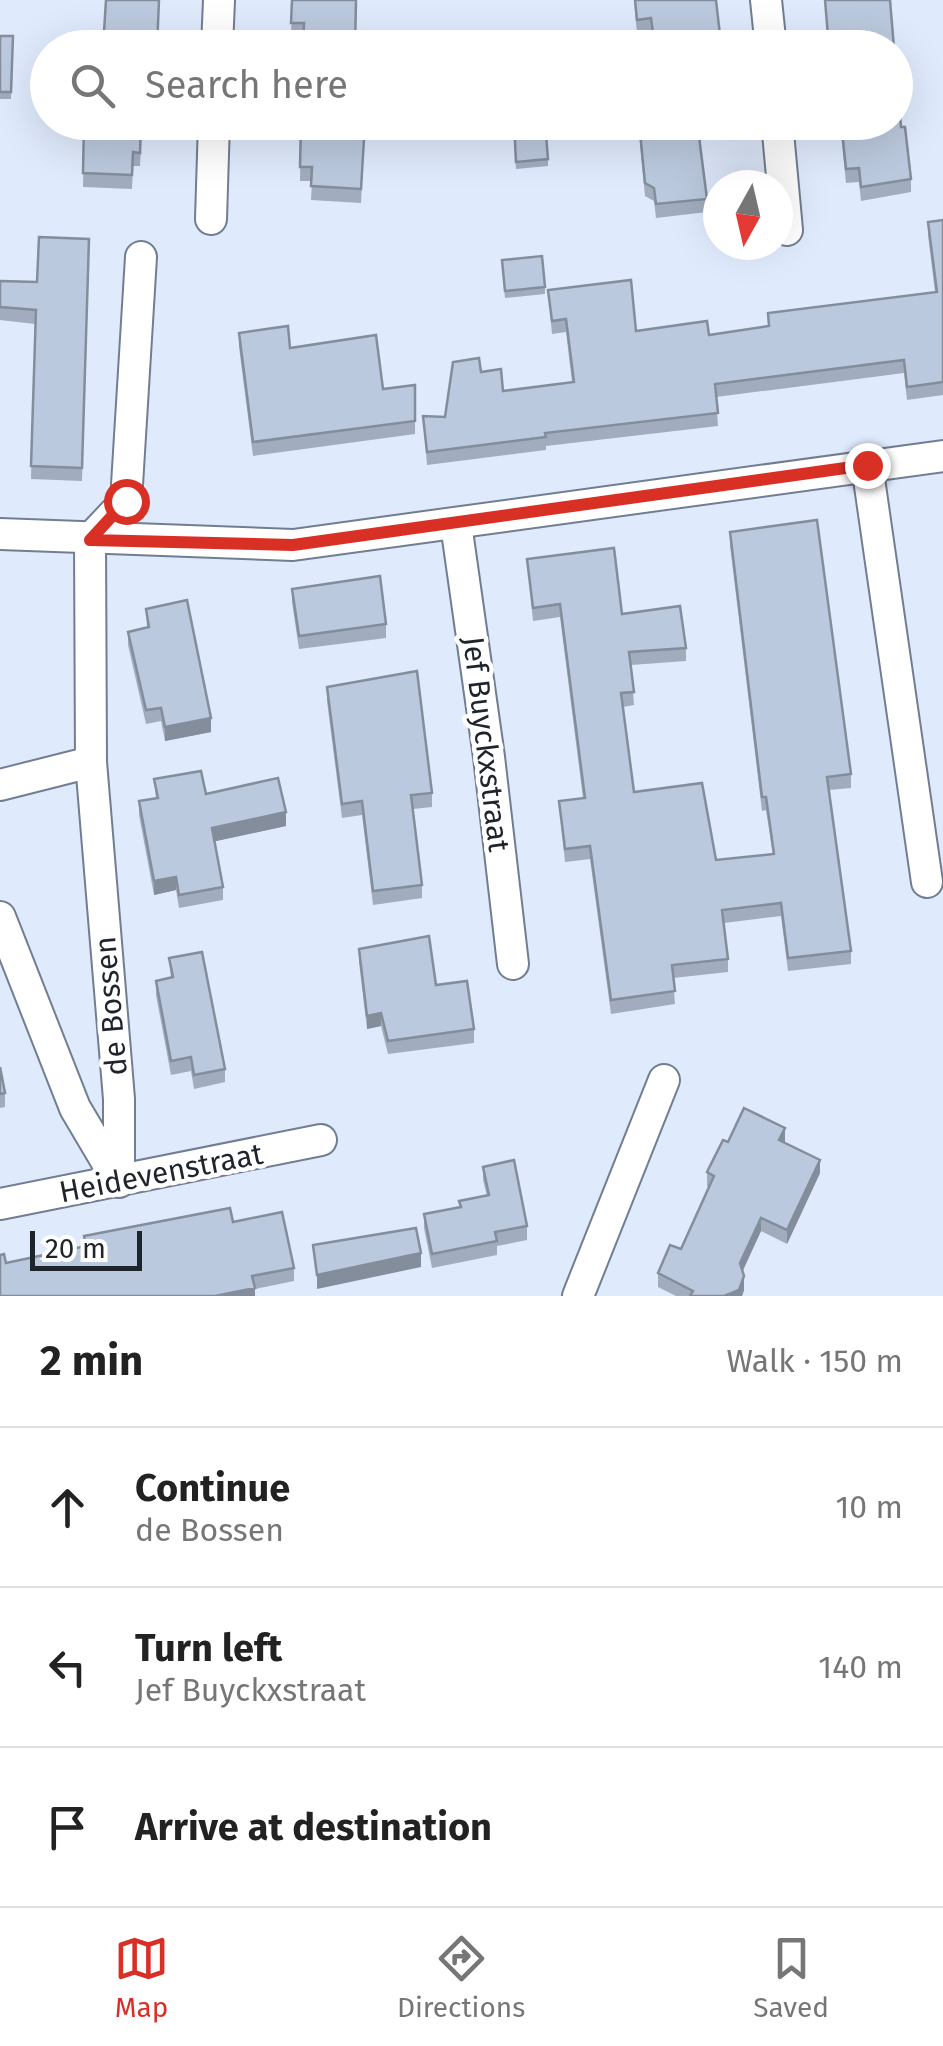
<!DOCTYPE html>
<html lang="en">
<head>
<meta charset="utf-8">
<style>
  :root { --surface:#fff; --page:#f2f2f2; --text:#222; --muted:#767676; --line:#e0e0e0; --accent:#d93025 }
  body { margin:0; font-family:"Fira Sans",sans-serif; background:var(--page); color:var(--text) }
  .compass { position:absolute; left:703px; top:170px; width:90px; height:90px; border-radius:50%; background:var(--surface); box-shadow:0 10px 40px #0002; rotate:188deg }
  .scale { position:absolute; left:30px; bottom:25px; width:112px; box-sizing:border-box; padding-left:10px; border:5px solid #1e242b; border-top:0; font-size:28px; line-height:35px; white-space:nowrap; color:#1e242b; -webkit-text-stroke:8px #fff; paint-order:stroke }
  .stop { position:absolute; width:30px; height:30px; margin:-22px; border:8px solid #d93025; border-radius:50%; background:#fff }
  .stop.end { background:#d93025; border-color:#fff; box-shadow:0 2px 10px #0008 }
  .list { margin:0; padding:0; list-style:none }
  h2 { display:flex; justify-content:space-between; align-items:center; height:130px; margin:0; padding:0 40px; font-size:42px }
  h2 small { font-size:32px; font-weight:400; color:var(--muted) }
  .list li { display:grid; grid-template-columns:65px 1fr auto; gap:30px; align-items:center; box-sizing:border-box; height:160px; padding:0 40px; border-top:2px solid var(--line) }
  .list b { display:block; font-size:38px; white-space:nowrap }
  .list p { margin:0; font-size:32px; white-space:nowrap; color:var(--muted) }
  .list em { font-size:32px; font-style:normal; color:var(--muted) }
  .icon { flex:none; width:55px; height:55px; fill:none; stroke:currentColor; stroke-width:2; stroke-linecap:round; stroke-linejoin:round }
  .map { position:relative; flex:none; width:943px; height:1296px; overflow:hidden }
  .search { position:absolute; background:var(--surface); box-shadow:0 10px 40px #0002; left:30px; right:30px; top:30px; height:110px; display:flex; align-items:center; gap:25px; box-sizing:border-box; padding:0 35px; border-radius:55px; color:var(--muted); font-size:38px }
  .sheet { height:610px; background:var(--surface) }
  nav { display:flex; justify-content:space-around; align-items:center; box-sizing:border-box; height:140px; border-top:2px solid var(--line); background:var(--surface); font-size:28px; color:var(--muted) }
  nav a { display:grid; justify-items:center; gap:5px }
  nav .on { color:var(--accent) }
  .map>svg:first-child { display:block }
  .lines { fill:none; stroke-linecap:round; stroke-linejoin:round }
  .minor-casing { stroke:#717e91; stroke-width:34 }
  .minor { stroke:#fff; stroke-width:30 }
  .wall { fill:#a1adbf }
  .shaded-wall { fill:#838d9b }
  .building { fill:#bbc9de; stroke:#838d9b; stroke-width:2.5 }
  .route { stroke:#d93025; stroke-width:12 }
  .labels { text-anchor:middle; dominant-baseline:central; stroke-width:9; stroke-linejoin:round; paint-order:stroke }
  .street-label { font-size:30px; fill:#1e242b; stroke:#fff }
</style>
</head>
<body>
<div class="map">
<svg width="943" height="1296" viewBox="0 0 943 1296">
  <rect width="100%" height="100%" fill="#dfeafc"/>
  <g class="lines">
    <defs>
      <g id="minor">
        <polyline points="766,0 771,48"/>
        <polyline points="217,48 219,0"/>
        <polyline points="777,122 787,230"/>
        <polyline points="211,219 214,122"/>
        <polyline points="867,465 927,882"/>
        <polyline points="456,524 489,757 513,964"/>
        <polyline points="0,534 293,545 943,456"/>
        <polyline points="0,785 91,762"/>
        <polyline points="0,917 75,1108 117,1179"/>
        <polyline points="119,1182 119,1099 91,762 90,539 126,501 141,257"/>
        <polyline points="0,1204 321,1140"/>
        <polyline points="578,1296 664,1080"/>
      </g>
    </defs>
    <use href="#minor" class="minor-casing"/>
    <use href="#minor" class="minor"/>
  </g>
  <g class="wall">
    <polygon points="292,0 356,0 303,37 291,37"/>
    <polygon points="634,0 716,0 720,48 653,48 651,32 637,34"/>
    <polygon points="0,36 13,36 11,99 0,99"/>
    <polygon points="84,122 142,122 140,166 133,166 132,189 83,187"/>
    <polygon points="301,122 365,122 361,203 311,200 312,181 300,181"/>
    <polygon points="513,122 548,159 548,166 516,169"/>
    <polygon points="638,122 701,122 701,142 700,142 707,199 707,212 656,218 654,201 645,196"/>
    <polygon points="840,122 896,122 901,127 911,179 911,192 861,201 859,182 846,183"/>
    <polygon points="943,220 943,395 907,400 904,373 716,397 718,426 546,446 546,450 427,465 423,416 445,417 481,372 503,391 572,382 566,332 552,334 548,290 636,331 709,335 768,326 768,313 935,292 928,235 928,222"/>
    <polygon points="89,239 82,481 31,479 35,324 0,320 0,281 37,282"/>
    <polygon points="502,267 545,287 545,294 505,298"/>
    <polygon points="239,333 290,348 383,389 415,385 415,434 253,456 239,347"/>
    <polygon points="730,532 851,774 851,788 829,790 851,951 851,964 788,971 781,916 724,923 728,959 728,972 673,978 675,1004 611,1014 590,859 565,862 559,801 583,798 560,617 533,621 527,559 622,614 686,648 686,661 631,665 634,705 623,707 634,792 716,860 773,855 766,810 762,811 730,545"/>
    <polygon points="292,589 386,624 386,638 299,649 292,602"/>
    <polygon points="146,609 211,732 165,741 161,721 146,724 128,645 128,632 147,628"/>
    <polygon points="327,687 432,793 432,807 413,809 422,885 422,898 373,905 362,815 342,818 327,701"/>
    <polygon points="154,779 206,794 286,826 215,841 223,887 223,900 179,908 176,890 154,895 139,815 139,801 156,798"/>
    <polygon points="359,949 436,985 474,1029 474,1043 388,1054 381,1026 367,1029 359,962"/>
    <polygon points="169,958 225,1069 225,1082 194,1089 191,1071 171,1075 156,995 156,981 171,978"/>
    <polygon points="0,1067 5,1093 5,1107 0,1108"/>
    <polygon points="728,1142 785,1142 784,1143 820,1173 787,1244 761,1231 742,1271 744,1290 742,1296 676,1296 658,1287 658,1273 681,1249 709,1187 707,1186 707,1172"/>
    <polygon points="483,1167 527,1226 527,1240 497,1246 497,1255 432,1268 424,1228 424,1214 459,1207 459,1201 487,1196 483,1180"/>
    <polygon points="233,1222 294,1268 294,1281 255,1289 255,1296 6,1263 84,1246 84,1236"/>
  </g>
  <g class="shaded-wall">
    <polygon points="211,718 211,732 165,741 165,727"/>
    <polygon points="286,812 286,826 212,842 212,828"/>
    <polygon points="176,877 176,890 154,895 154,881"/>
    <polygon points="381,1013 381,1026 367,1029 367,1016"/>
    <polygon points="785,1128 785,1142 779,1154 779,1140"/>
    <polygon points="820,1160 820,1173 787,1244 787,1230"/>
    <polygon points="761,1218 761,1231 740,1277 740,1263"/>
    <polygon points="421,1253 421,1267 317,1289 317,1275"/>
    <polygon points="744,1276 744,1290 742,1296 724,1296"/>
    <polygon points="255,1288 255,1296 215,1296"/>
  </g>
  <g class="building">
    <polygon points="106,0 159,0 157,48 103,48"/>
    <polygon points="292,0 356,0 355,48 303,48 304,23 291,23"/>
    <polygon points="635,0 716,0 720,35 708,37 709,48 655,48 651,18 637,20"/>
    <polygon points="825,0 890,0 894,48 829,48"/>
    <polygon points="0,36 13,36 11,92 0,92"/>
    <polygon points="896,60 901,127 905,127 911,179 861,187 859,168 846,169 841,122 896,122"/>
    <polygon points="84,122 141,122 140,153 133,152 132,175 83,173"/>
    <polygon points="301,122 365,122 361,189 311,186 312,167 300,167"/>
    <polygon points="514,122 545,122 548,159 516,162"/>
    <polygon points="639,122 701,122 701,128 698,129 707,199 656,204 654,188 645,183"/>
    <polygon points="943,220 943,382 907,387 904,360 715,384 718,413 545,433 546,437 427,452 423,416 445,417 453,362 479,358 481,372 501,369 503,391 574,382 566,319 552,321 548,290 631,280 636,331 707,321 709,335 769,326 768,313 937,292 928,222"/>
    <polygon points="39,237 89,239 82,468 31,466 36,310 0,307 0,281 37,282"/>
    <polygon points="542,256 545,287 505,291 502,260"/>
    <polygon points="288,326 290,348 376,335 383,389 415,385 415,421 253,442 239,333"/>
    <polygon points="817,520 851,774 827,777 851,951 788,958 781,903 722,910 728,959 672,965 675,991 611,1000 590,846 565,849 559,801 585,798 560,604 533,608 527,559 614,548 622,614 680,606 686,648 629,652 634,692 621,693 634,792 702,783 716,860 774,854 766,797 762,797 730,532"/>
    <polygon points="380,576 386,624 299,636 292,589"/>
    <polygon points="187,600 211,718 165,727 161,708 146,710 128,632 149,627 146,609"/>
    <polygon points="417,671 432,793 411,795 422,885 373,891 362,801 342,804 327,687"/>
    <polygon points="201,771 206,794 278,778 286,812 212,828 223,887 179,895 176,877 154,881 139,801 158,798 154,779"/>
    <polygon points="429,936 436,985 467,981 474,1029 388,1041 381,1013 367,1016 359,949"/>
    <polygon points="202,952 225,1069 194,1075 191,1057 171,1061 156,981 173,977 169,958"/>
    <polygon points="0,1067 5,1093 0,1094"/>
    <polygon points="744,1108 785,1128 779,1140 820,1160 787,1230 761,1218 740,1263 744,1276 739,1290 724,1296 690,1296 693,1291 658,1273 670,1245 681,1249 714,1176 707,1172 723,1140 728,1142"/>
    <polygon points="514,1160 527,1226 495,1232 497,1241 432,1254 424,1214 461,1207 459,1201 489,1195 483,1167"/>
    <polygon points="230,1208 233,1222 282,1212 294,1268 252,1276 255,1288 215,1296 0,1296 0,1255 4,1254 6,1263 86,1246 84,1236"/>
    <polygon points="416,1228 421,1253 317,1275 313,1245"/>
  </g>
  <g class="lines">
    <polyline class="route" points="126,501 90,540 293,545 867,465"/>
  </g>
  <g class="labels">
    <g class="street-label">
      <text transform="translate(486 744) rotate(83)">Jef Buyckxstraat</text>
      <text transform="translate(111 1006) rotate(-95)">de Bossen</text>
      <text transform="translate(161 1173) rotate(-11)">Heidevenstraat</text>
    </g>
  </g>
</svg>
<svg class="compass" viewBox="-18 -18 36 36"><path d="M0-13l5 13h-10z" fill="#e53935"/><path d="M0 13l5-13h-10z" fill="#767676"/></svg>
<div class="scale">20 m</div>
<div class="stop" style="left:126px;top:501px"></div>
<div class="stop end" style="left:867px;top:465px"></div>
<div class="search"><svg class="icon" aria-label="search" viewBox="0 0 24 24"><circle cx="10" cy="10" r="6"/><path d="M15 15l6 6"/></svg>Search here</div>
</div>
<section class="sheet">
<h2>2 min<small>Walk · 150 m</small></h2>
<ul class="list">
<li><svg class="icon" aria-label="ahead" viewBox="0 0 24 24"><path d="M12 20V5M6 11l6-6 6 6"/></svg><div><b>Continue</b><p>de Bossen</p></div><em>10 m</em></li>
<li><svg class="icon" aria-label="left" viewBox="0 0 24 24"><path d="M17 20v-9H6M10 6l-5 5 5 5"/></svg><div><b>Turn left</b><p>Jef Buyckxstraat</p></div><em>140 m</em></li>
<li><svg class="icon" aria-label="arrive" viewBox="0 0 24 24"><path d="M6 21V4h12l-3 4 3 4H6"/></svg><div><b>Arrive at destination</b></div></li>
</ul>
</section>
<nav>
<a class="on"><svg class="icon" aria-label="map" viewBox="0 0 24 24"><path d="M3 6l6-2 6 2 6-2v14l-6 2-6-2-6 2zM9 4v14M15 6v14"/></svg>Map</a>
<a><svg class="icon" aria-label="directions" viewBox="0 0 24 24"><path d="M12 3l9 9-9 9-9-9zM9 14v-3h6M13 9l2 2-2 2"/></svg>Directions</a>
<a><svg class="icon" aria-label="saved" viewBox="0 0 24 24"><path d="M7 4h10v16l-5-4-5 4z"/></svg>Saved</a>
</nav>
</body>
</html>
